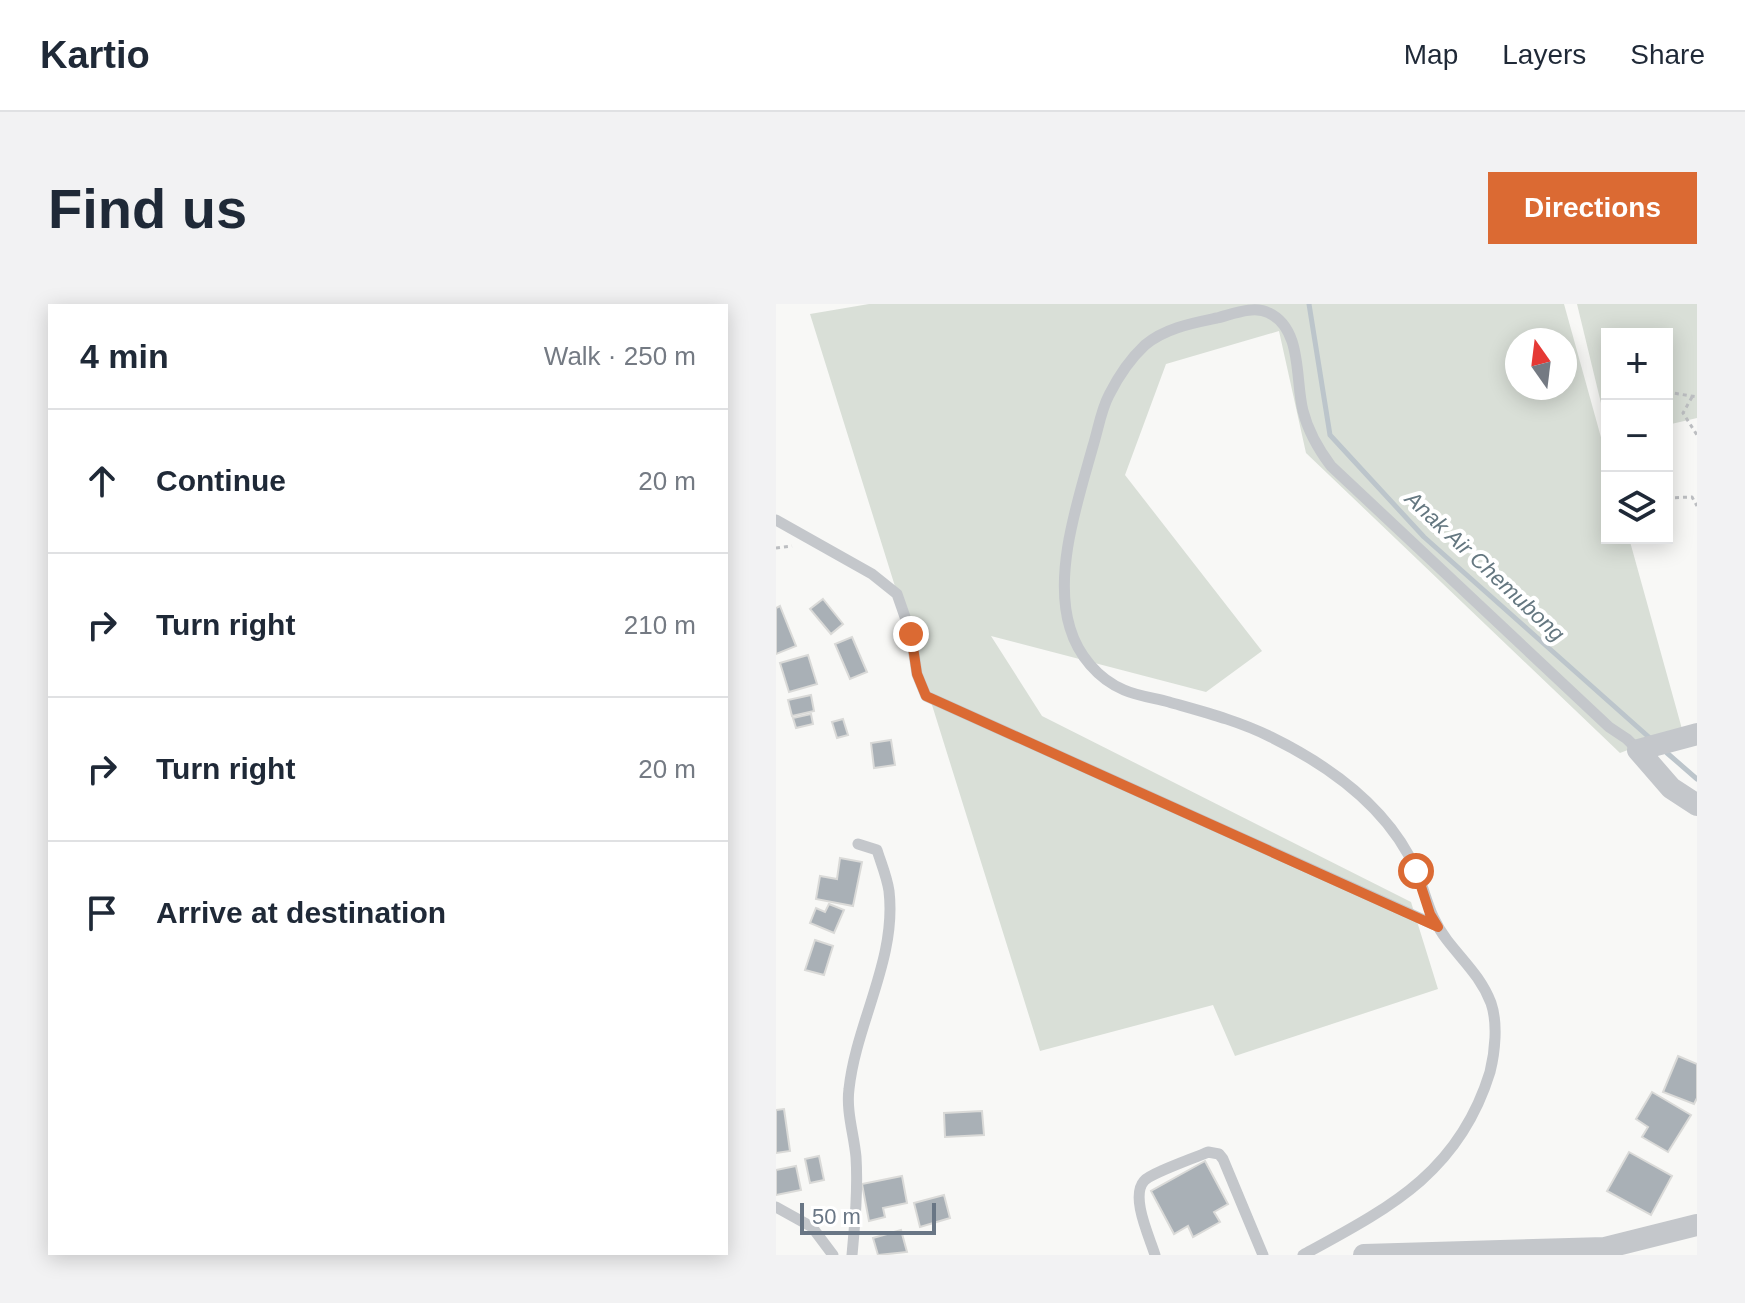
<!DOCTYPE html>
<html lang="en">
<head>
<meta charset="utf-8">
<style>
  :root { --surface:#fff; --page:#f2f2f3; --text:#1f2937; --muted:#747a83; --line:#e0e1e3; --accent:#db6a33 }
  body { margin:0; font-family:Arial,sans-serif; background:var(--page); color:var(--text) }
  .controls { position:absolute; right:24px; top:24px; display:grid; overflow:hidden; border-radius:0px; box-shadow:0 4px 20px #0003 }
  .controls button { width:72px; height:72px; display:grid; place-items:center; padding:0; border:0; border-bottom:2px solid var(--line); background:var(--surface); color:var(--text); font:40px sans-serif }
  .compass { position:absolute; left:729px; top:24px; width:72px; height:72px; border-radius:50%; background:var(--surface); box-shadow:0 4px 20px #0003; rotate:346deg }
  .scale { position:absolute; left:24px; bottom:20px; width:136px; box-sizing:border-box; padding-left:8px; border:4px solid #697685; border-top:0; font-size:22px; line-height:28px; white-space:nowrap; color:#697685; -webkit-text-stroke:6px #fff; paint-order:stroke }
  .stop { position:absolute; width:24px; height:24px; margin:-18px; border:6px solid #db6a33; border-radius:50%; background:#fff }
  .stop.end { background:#db6a33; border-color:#fff; box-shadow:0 2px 8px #0008 }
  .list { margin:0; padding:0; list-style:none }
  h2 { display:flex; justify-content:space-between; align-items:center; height:104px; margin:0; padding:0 32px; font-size:34px }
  h2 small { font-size:26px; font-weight:400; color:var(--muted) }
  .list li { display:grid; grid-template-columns:52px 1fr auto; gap:24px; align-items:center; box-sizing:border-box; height:144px; padding:0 32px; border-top:2px solid var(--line) }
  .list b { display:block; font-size:30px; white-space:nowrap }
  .list em { font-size:26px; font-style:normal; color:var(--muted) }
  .icon { flex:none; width:44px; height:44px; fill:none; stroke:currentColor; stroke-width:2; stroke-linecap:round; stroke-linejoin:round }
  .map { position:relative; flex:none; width:921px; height:951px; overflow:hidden; border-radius:0px }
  header { display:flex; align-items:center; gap:48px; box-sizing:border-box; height:112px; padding:0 40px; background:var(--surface); border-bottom:2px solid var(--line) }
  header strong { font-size:38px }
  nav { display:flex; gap:44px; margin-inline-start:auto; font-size:28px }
  .intro { display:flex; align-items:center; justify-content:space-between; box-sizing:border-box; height:192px; padding:0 48px }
  h1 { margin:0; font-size:56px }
  .button { padding:20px 36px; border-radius:0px; background:var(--accent); color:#fff; font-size:28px; font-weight:700 }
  main { display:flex; gap:48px; padding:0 48px }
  aside { flex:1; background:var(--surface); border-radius:0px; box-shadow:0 4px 20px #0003 }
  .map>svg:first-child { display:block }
  .green { fill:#d9dfd7; fill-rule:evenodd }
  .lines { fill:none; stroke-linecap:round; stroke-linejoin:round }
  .stream { stroke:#bcc5cb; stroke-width:5 }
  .building { fill:#a9b0b6; stroke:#dadad8; stroke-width:2 }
  .path { stroke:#bcbec1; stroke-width:3; stroke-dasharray:4 4; stroke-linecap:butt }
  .service { stroke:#c4c7cb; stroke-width:11 }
  .minor { stroke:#c4c7cb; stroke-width:22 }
  .route { stroke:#db6a33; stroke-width:10 }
  .labels { text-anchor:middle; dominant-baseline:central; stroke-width:8; stroke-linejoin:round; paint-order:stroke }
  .water-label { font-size:22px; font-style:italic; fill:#647780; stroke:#fff }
</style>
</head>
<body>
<header>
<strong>Kartio</strong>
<nav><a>Map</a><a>Layers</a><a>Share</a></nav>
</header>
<div class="intro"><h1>Find us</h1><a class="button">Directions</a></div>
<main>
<aside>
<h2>4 min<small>Walk · 250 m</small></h2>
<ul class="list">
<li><svg class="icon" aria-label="ahead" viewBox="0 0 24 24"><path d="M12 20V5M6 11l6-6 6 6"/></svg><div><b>Continue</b></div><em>20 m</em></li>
<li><svg class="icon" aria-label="right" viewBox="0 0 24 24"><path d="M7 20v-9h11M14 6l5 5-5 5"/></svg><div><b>Turn right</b></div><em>210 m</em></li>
<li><svg class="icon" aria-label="right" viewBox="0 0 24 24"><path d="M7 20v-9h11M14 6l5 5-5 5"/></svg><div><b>Turn right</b></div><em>20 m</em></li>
<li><svg class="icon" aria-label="arrive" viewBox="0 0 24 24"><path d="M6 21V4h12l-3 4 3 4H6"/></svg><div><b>Arrive at destination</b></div></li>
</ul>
</aside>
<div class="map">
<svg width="921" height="951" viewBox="0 0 921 951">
  <rect width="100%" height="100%" fill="#f8f8f6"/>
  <g class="green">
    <path d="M93 0H788L831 155V234H853L906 425 844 449 530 149 503 27 390 60 349 171 486 347 430 388 215 332 266 412 635 598 662 685 459 752 437 701 264 747 34 10ZM741 36H789V84H741Z"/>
    <polygon points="801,0 921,0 921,114 891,121 891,30 831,30 831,124"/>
  </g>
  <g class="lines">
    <g class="stream">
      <polyline points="533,0 554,131 648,233 875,435"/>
      <polyline points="891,449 921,475"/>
    </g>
  </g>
  <g class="building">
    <polygon points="47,295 67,320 55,330 34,305"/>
    <polygon points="4,302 20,342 0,350 0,304"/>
    <polygon points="76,333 91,368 74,375 59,340"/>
    <polygon points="32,351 41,380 13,388 4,359"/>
    <polygon points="35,391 38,407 16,412 12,396"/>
    <polygon points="35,410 37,420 20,424 17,414"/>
    <polygon points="67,415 72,431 61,434 56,418"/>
    <polygon points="115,436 119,461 98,464 95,439"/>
    <polygon points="64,554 86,558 77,602 40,595 44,572 61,575"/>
    <polygon points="53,600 68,606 58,629 34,619 40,604 49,608"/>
    <polygon points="39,636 57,642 48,671 29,666"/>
    <polygon points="902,752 921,760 921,794 918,800 887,788"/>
    <polygon points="876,788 915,811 892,848 866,833 872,823 860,815"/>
    <polygon points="8,805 14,847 0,849 0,806"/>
    <polygon points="206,807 208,831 169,833 168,809"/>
    <polygon points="853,848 896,872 875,911 831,887"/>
    <polygon points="43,852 48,876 34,879 29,855"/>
    <polygon points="429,857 452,900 438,908 444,918 417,933 412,922 398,930 375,887"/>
    <polygon points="20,862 25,886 0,891 0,866"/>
    <polygon points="126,872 131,899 107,904 109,913 93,917 86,880"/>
    <polygon points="168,891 174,914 144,923 138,899"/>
    <polygon points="125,926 131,948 102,951 97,934"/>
  </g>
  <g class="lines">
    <g class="path">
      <polyline points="891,88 921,93"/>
      <polyline points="916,93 907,109 921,131"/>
      <polyline points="891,194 916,193 921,202"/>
      <polyline points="0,244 16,242"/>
    </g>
    <g class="service">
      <polyline points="0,216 96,270 121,290 135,330 141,370 150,392 659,621"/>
      <polyline points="0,903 36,923 57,951"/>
      <path d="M76 951C79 918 82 885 80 853 78 831 70 807 73 785 80 719 121 655 113 587 111 573 105 559 101 546L82 540"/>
      <path d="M379 951C374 934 354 893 368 877 375 869 419 854 432 848L443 850 447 855 487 951"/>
      <path d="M527 951C613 904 683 869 714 768 719 748 722 719 715 699 705 673 688 658 671 636 653 613 651 592 640 566 613 505 554 462 495 433 463 417 428 408 393 398 378 394 362 392 348 386 322 375 302 351 294 324 277 269 302 196 317 142 322 126 325 106 333 91 342 73 354 55 369 41 389 24 417 19 441 14 457 10 478 1 493 9 527 25 519 77 527 107 532 127 543 146 555 162L833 423 851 435 862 446"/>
    </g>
    <g class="minor">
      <polyline points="921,430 862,446 895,484 921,501"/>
      <polyline points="588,951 829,944 921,921"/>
    </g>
  </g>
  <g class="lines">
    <polyline class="route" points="135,330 141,370 150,392 662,623 654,610 640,567"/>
  </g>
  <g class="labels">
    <g class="water-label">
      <text transform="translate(709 262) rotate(43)">Anak Air Chemubong</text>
    </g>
  </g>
</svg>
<div class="controls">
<button>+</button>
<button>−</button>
<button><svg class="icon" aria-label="layers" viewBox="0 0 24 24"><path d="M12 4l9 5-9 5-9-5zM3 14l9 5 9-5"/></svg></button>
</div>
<svg class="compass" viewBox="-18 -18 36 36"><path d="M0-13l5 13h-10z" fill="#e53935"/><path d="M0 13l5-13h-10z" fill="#747a83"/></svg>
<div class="scale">50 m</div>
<div class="stop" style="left:640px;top:567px"></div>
<div class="stop end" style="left:135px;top:330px"></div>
</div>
</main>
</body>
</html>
